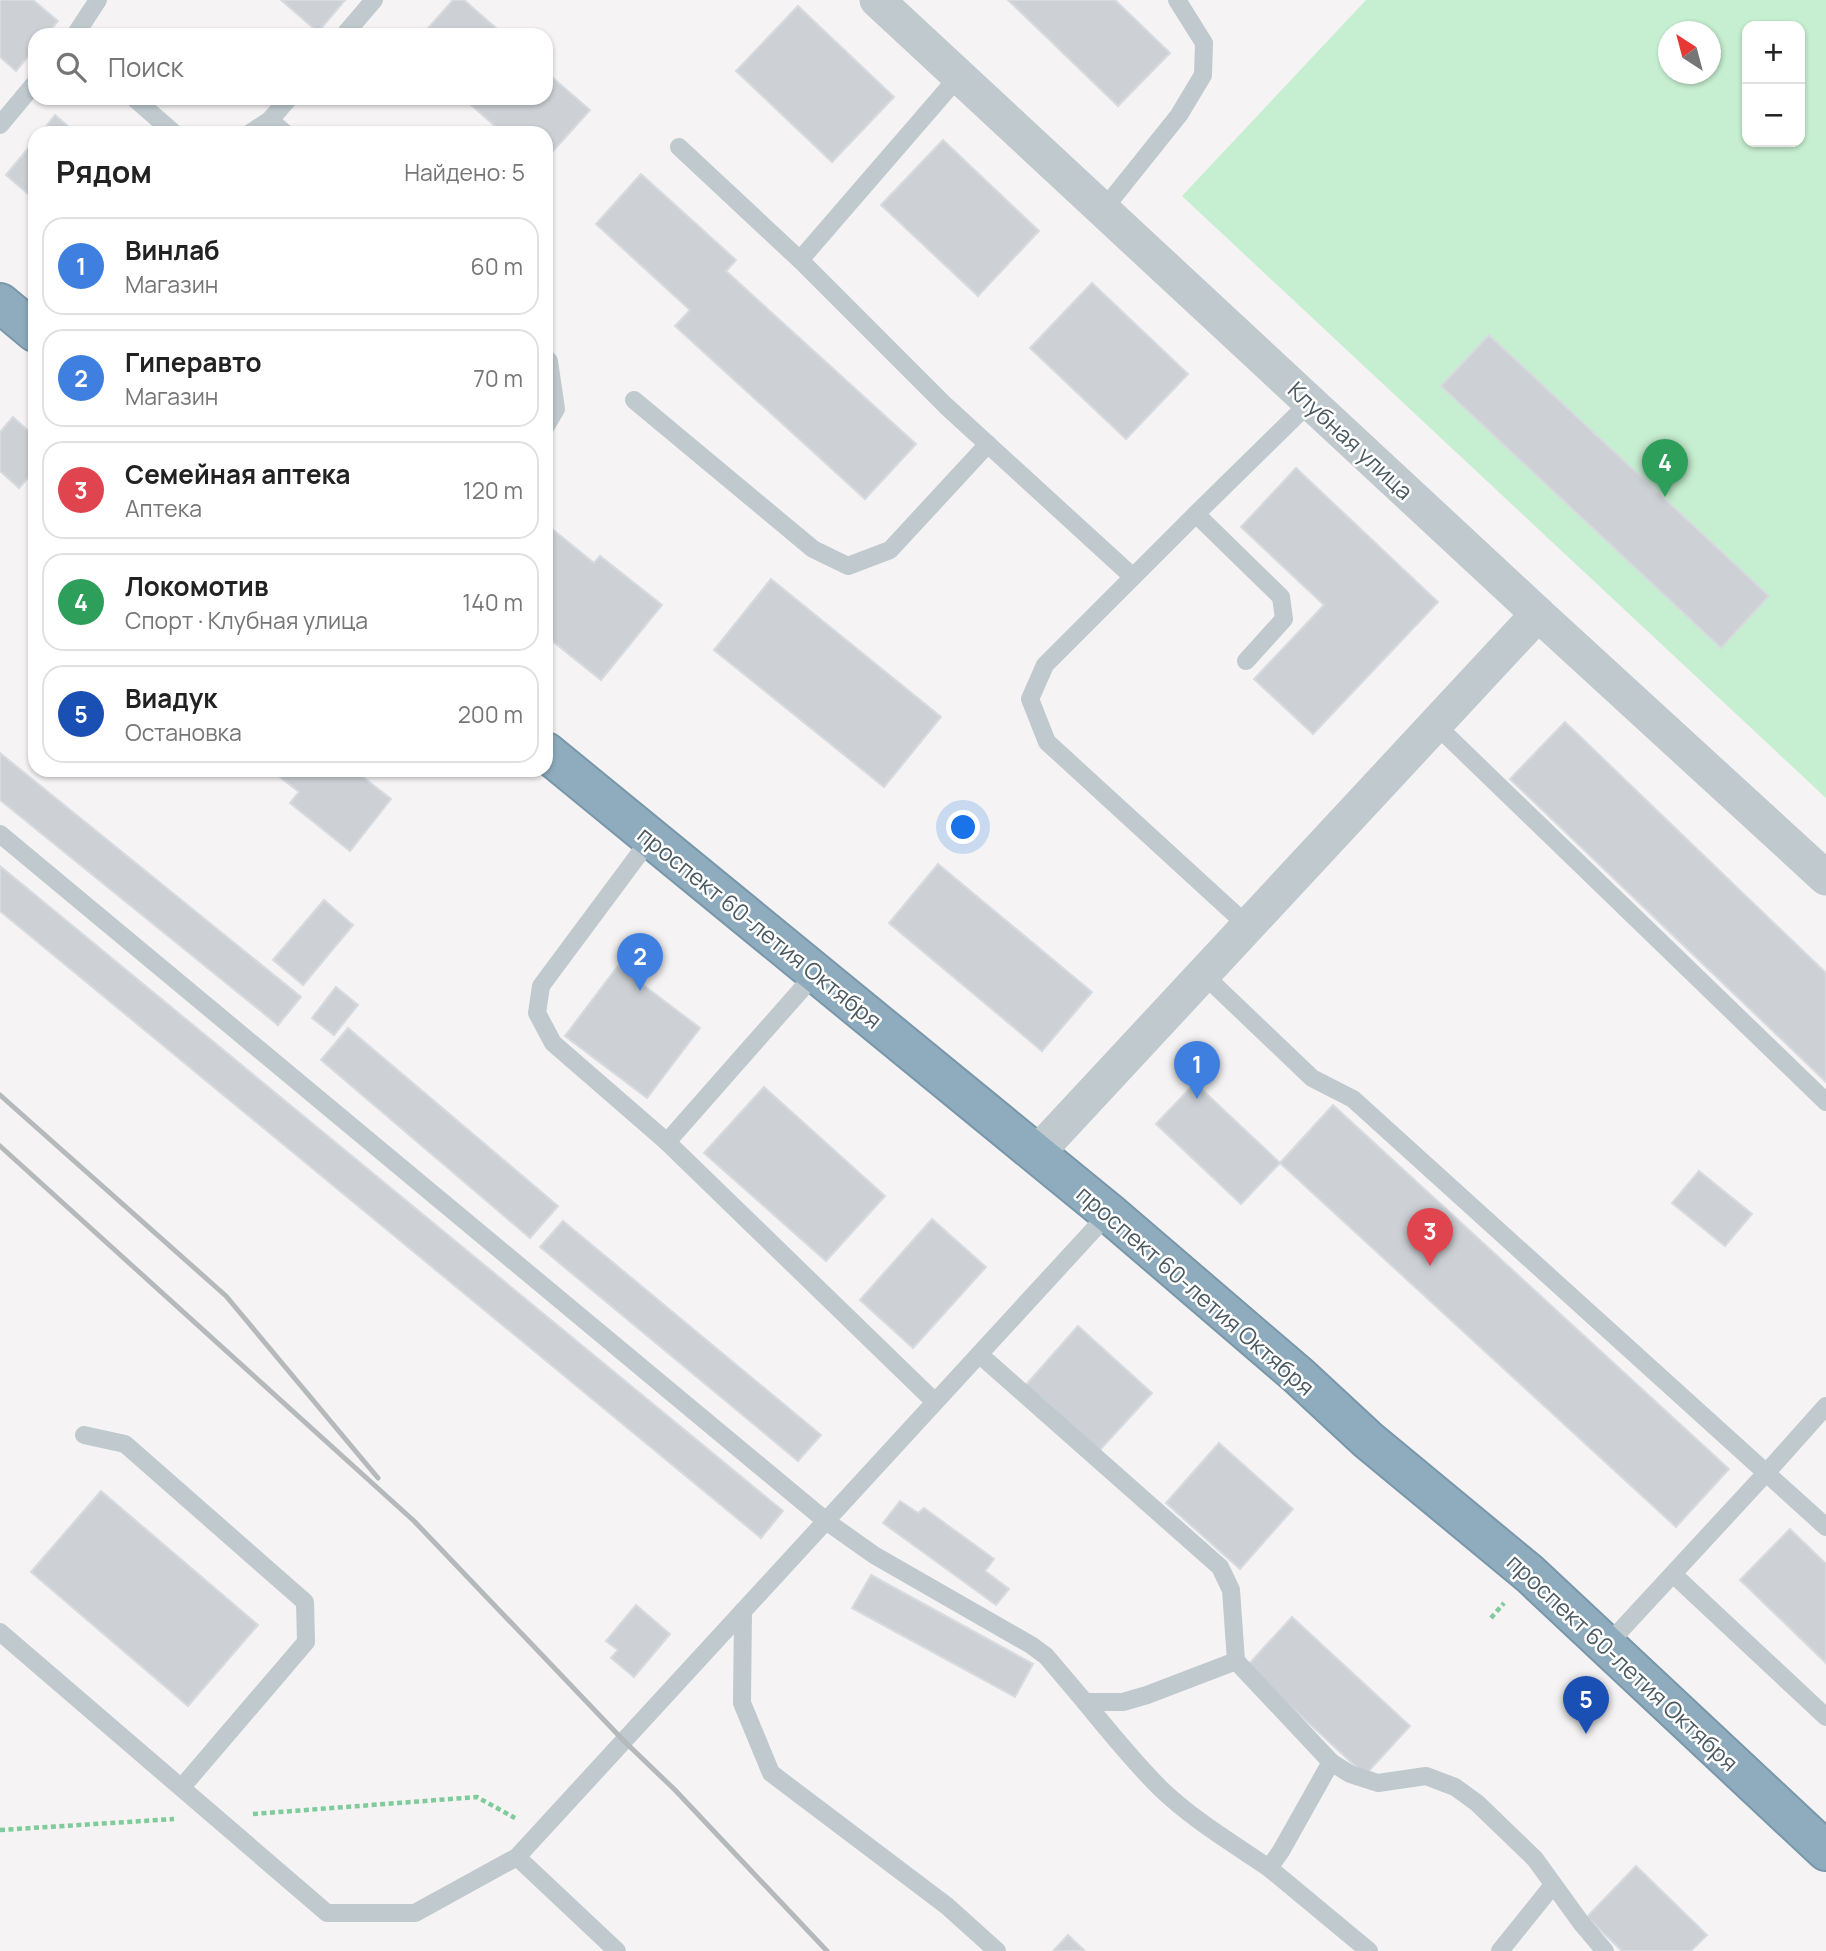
<!DOCTYPE html>
<html lang="ru">
<head>
<meta charset="utf-8">
<style>
  :root { --surface:#fff; --page:#f6f6f6; --text:#222; --muted:#767676; --line:#e0e0e0; --accent:#ea580c }
  body { margin:0; font-family:Manrope,sans-serif; background:var(--page); color:var(--text) }
  .controls { position:absolute; right:21px; top:21px; display:grid; overflow:hidden; border-radius:14px; box-shadow:0 2px 5px #0004 }
  .controls button { width:63px; height:63px; display:grid; place-items:center; padding:0; border:0; border-bottom:2px solid var(--line); background:var(--surface); color:var(--text); font:35px sans-serif }
  .compass { position:absolute; left:1658px; top:21px; width:63px; height:63px; border-radius:50%; background:var(--surface); box-shadow:0 2px 5px #0004; rotate:324deg }
  .you { position:absolute; left:964px; top:828px; width:24px; height:24px; margin:-18px; border:5px solid #fff; border-radius:50%; background:#1a73e8; box-shadow:0 0 0 10px #1a73e833 }
  .badge { display:grid; place-items:center; width:46px; height:46px; border-radius:50%; background:var(--accent); color:#fff; font-size:23px; font-weight:700 }
  .pin { position:absolute; translate:-50% -58px; filter:drop-shadow(0 2px 4px #0008) }
  .pin::after { content:''; position:absolute; top:37px; width:24px; height:21px; background:inherit; clip-path:polygon(0 0,100% 0,50% 100%) }
  .list { margin:0; padding:0; list-style:none }
  h2 { display:flex; justify-content:space-between; align-items:center; height:91px; margin:0; padding:0 28px; font-size:30px }
  h2 small { font-size:23px; font-weight:400; color:var(--muted) }
  .list li { display:grid; grid-template-columns:46px 1fr auto; gap:21px; align-items:center; box-sizing:border-box; height:98px; margin:0 14px 14px; padding:0 14px; border:2px solid var(--line); border-radius:21px }
  .list b { display:block; font-size:26px; white-space:nowrap }
  .list p { margin:0; font-size:23px; white-space:nowrap; color:var(--muted) }
  .list em { font-size:23px; font-style:normal; color:var(--muted) }
  .icon { flex:none; width:38px; height:38px; fill:none; stroke:currentColor; stroke-width:2; stroke-linecap:round; stroke-linejoin:round }
  .map { position:relative; flex:none; width:1826px; height:1951px; overflow:hidden }
  .search { position:absolute; background:var(--surface); box-shadow:0 2px 5px #0004; left:28px; top:28px; width:525px; height:77px; display:flex; align-items:center; gap:18px; box-sizing:border-box; padding:0 24px; border-radius:21px; color:var(--muted); font-size:26px }
  .panel { position:absolute; background:var(--surface); box-shadow:0 2px 5px #0004; left:28px; top:126px; width:525px; height:651px; border-radius:21px }
  .map>svg:first-child { display:block }
  .green { fill:#c6eed0; fill-rule:evenodd }
  .building { fill:#cdd1d5; stroke:#d7dade; stroke-width:2 }
  .lines { fill:none; stroke-linecap:round; stroke-linejoin:round }
  .highway-casing { stroke:#7997aa; stroke-width:42 }
  .path { stroke:#7fcb9b; stroke-width:4.5; stroke-dasharray:5 3.5; stroke-linecap:butt }
  .lane { stroke:#bfc9ce; stroke-width:18 }
  .street { stroke:#bfc9ce; stroke-width:35 }
  .highway { stroke:#8eacbe; stroke-width:38 }
  .rail { stroke:#b5b9bc; stroke-width:5 }
  .labels { text-anchor:middle; dominant-baseline:central; stroke-width:5; stroke-linejoin:round; paint-order:stroke }
  .street-label { font-size:23px; fill:#4b5960; stroke:#fff }
</style>
</head>
<body>
<div class="map">
<svg width="1826" height="1951" viewBox="0 0 1826 1951">
  <rect width="100%" height="100%" fill="#f5f3f3"/>
  <path class="green" d="M1366 0H1826V798L1182 196ZM1747 26H1800V142H1747ZM1668 32H1710V74H1668Z"/>
  <g class="building">
    <polygon points="0,0 33,0 58,21 46,35 35,35 35,48 16,71 0,57"/>
    <polygon points="281,0 345,0 318,32"/>
    <polygon points="453,0 464,0 504,35 422,35"/>
    <polygon points="1008,0 1115,0 1170,53 1118,106"/>
    <polygon points="798,6 894,97 832,162 736,71"/>
    <polygon points="546,72 590,110 546,159 546,133 503,133 463,98 546,98"/>
    <polygon points="55,115 76,133 41,133"/>
    <polygon points="35,140 35,200 6,175"/>
    <polygon points="943,140 1039,231 978,296 881,205"/>
    <polygon points="641,174 736,260 726,271 916,444 865,499 675,326 690,310 596,224"/>
    <polygon points="1092,283 1188,374 1126,439 1030,348"/>
    <polygon points="1489,335 1769,596 1721,648 1441,386"/>
    <polygon points="13,417 35,437 35,470 19,488 0,471 0,432"/>
    <polygon points="1296,468 1438,602 1313,734 1254,679 1324,605 1241,527"/>
    <polygon points="546,524 594,563 600,556 662,605 601,680 546,636"/>
    <polygon points="771,579 941,717 884,787 714,650"/>
    <polygon points="1565,722 1826,973 1826,1082 1510,779"/>
    <polygon points="0,753 301,997 278,1025 0,800"/>
    <polygon points="271,770 354,770 391,799 350,851 290,803 299,792"/>
    <polygon points="938,864 1092,992 1042,1051 889,923"/>
    <polygon points="0,866 783,1511 761,1538 0,911"/>
    <polygon points="324,900 353,925 303,985 273,960"/>
    <polygon points="618,966 700,1028 647,1098 565,1036"/>
    <polygon points="336,987 358,1005 334,1035 312,1018"/>
    <polygon points="348,1028 558,1206 530,1238 321,1060"/>
    <polygon points="1195,1083 1280,1163 1241,1204 1156,1124"/>
    <polygon points="764,1087 885,1196 826,1261 704,1153"/>
    <polygon points="1333,1105 1729,1469 1676,1527 1280,1163"/>
    <polygon points="1699,1171 1752,1214 1725,1246 1672,1203"/>
    <polygon points="932,1219 986,1267 913,1348 860,1300"/>
    <polygon points="563,1221 821,1435 798,1461 540,1247"/>
    <polygon points="1078,1326 1152,1393 1098,1452 1025,1386"/>
    <polygon points="1219,1443 1293,1509 1240,1569 1166,1503"/>
    <polygon points="101,1491 258,1625 188,1706 31,1572"/>
    <polygon points="900,1501 918,1513 924,1508 994,1559 985,1571 1009,1589 996,1605 883,1523"/>
    <polygon points="1790,1529 1826,1564 1826,1663 1740,1580"/>
    <polygon points="871,1575 1033,1664 1015,1697 852,1608"/>
    <polygon points="636,1605 670,1634 634,1677 611,1658 618,1650 606,1641"/>
    <polygon points="1292,1617 1410,1726 1365,1775 1247,1666"/>
    <polygon points="1636,1866 1707,1935 1691,1951 1622,1951 1587,1917"/>
    <polygon points="1068,1935 1085,1951 1053,1951"/>
  </g>
  <g class="lines">
    <defs>
      <g id="highway">
        <polyline points="0,303 35,332"/>
        <polyline points="546,752 1109,1213 1299,1376 1368,1440 1530,1574 1826,1851"/>
      </g>
    </defs>
    <use href="#highway" class="highway-casing"/>
    <g class="path">
      <polyline points="1491,1618 1504,1603"/>
      <polyline points="253,1814 477,1797 515,1818"/>
      <polyline points="0,1830 174,1819"/>
    </g>
    <g class="lane">
      <polyline points="75,35 98,0"/>
      <polyline points="344,35 374,0"/>
      <polyline points="134,98 174,133"/>
      <polyline points="0,125 35,83"/>
      <polyline points="250,133 270,120"/>
      <polyline points="285,133 270,120 289,98"/>
      <polyline points="679,147 800,260 959,76"/>
      <polyline points="1103,210 1179,115 1203,75 1204,43 1177,0"/>
      <polyline points="800,260 946,406 1133,577"/>
      <polyline points="546,358 549,361 556,409 546,426"/>
      <polyline points="634,400 813,549 848,566 890,550 988,444"/>
      <polyline points="1196,514 1045,665 1030,699 1047,742 1248,926"/>
      <polyline points="1246,661 1284,619 1281,597 1196,514 1310,402"/>
      <polyline points="1435,724 1826,1102"/>
      <polyline points="0,834 826,1521 874,1555 1031,1645 1046,1656 1085,1702 1123,1702 1147,1695 1236,1661 1331,1762 1281,1851 1269,1868 1369,1951"/>
      <polyline points="651,838 541,986 537,1013 553,1043 667,1142 935,1402"/>
      <polyline points="1203,974 1312,1078 1353,1099 1826,1527"/>
      <polyline points="667,1142 816,973"/>
      <polyline points="980,1355 1220,1567 1231,1590 1236,1661"/>
      <polyline points="84,1435 125,1444 305,1602 306,1642 182,1787"/>
      <polyline points="1674,1575 1826,1717"/>
      <polyline points="743,1611 742,1703 771,1773 947,1906 997,1951"/>
      <polyline points="0,1632 327,1913 415,1913 517,1857 1109,1213"/>
      <polyline points="1607,1645 1767,1472 1826,1406"/>
      <path d="M1085 1702C1109 1731 1133 1761 1160 1788 1192 1819 1232 1843 1269 1868"/>
      <polyline points="1331,1762 1350,1774 1378,1783 1426,1776 1455,1787 1477,1803 1535,1859 1582,1924 1605,1951"/>
      <polyline points="517,1857 617,1951"/>
      <polyline points="1500,1951 1553,1885"/>
    </g>
    <g class="street">
      <polyline points="877,0 1538,614 1826,878"/>
      <polyline points="1036,1154 1538,614"/>
    </g>
    <use href="#highway" class="highway"/>
    <g class="rail">
      <polyline points="0,1095 226,1296 378,1478"/>
      <polyline points="0,1146 414,1521 624,1741 675,1790 827,1951"/>
    </g>
  </g>
  <g class="labels">
    <g class="street-label">
      <text transform="translate(1351 440) rotate(43)">Клубная улица</text>
      <text transform="translate(760 927) rotate(39)">проспект 60-летия Октября</text>
      <text transform="translate(1196 1290) rotate(41)">проспект 60-летия Октября</text>
      <text transform="translate(1623 1662) rotate(43)">проспект 60-летия Октября</text>
    </g>
  </g>
</svg>
<div class="controls">
<button>+</button>
<button>−</button>
</div>
<svg class="compass" viewBox="-18 -18 36 36"><path d="M0-13l5 13h-10z" fill="#e53935"/><path d="M0 13l5-13h-10z" fill="#767676"/></svg>
<div class="you"></div>
<div class="pin badge" style="left:1197px;top:1099px;background:#3f7fe0">1</div>
<div class="pin badge" style="left:640px;top:991px;background:#3f7fe0">2</div>
<div class="pin badge" style="left:1430px;top:1266px;background:#e0444e">3</div>
<div class="pin badge" style="left:1665px;top:497px;background:#2e9e5b">4</div>
<div class="pin badge" style="left:1586px;top:1734px;background:#1a4fb4">5</div>
<div class="search"><svg class="icon" aria-label="search" viewBox="0 0 24 24"><circle cx="10" cy="10" r="6"/><path d="M15 15l6 6"/></svg>Поиск</div>
<section class="panel">
<h2>Рядом<small>Найдено: 5</small></h2>
<ul class="list">
<li><span class="badge" style="background:#3f7fe0">1</span><div><b>Винлаб</b><p>Магазин</p></div><em>60 m</em></li>
<li><span class="badge" style="background:#3f7fe0">2</span><div><b>Гиперавто</b><p>Магазин</p></div><em>70 m</em></li>
<li><span class="badge" style="background:#e0444e">3</span><div><b>Семейная аптека</b><p>Аптека</p></div><em>120 m</em></li>
<li><span class="badge" style="background:#2e9e5b">4</span><div><b>Локомотив</b><p>Спорт · Клубная улица</p></div><em>140 m</em></li>
<li><span class="badge" style="background:#1a4fb4">5</span><div><b>Виадук</b><p>Остановка</p></div><em>200 m</em></li>
</ul>
</section>
</div>
</body>
</html>
